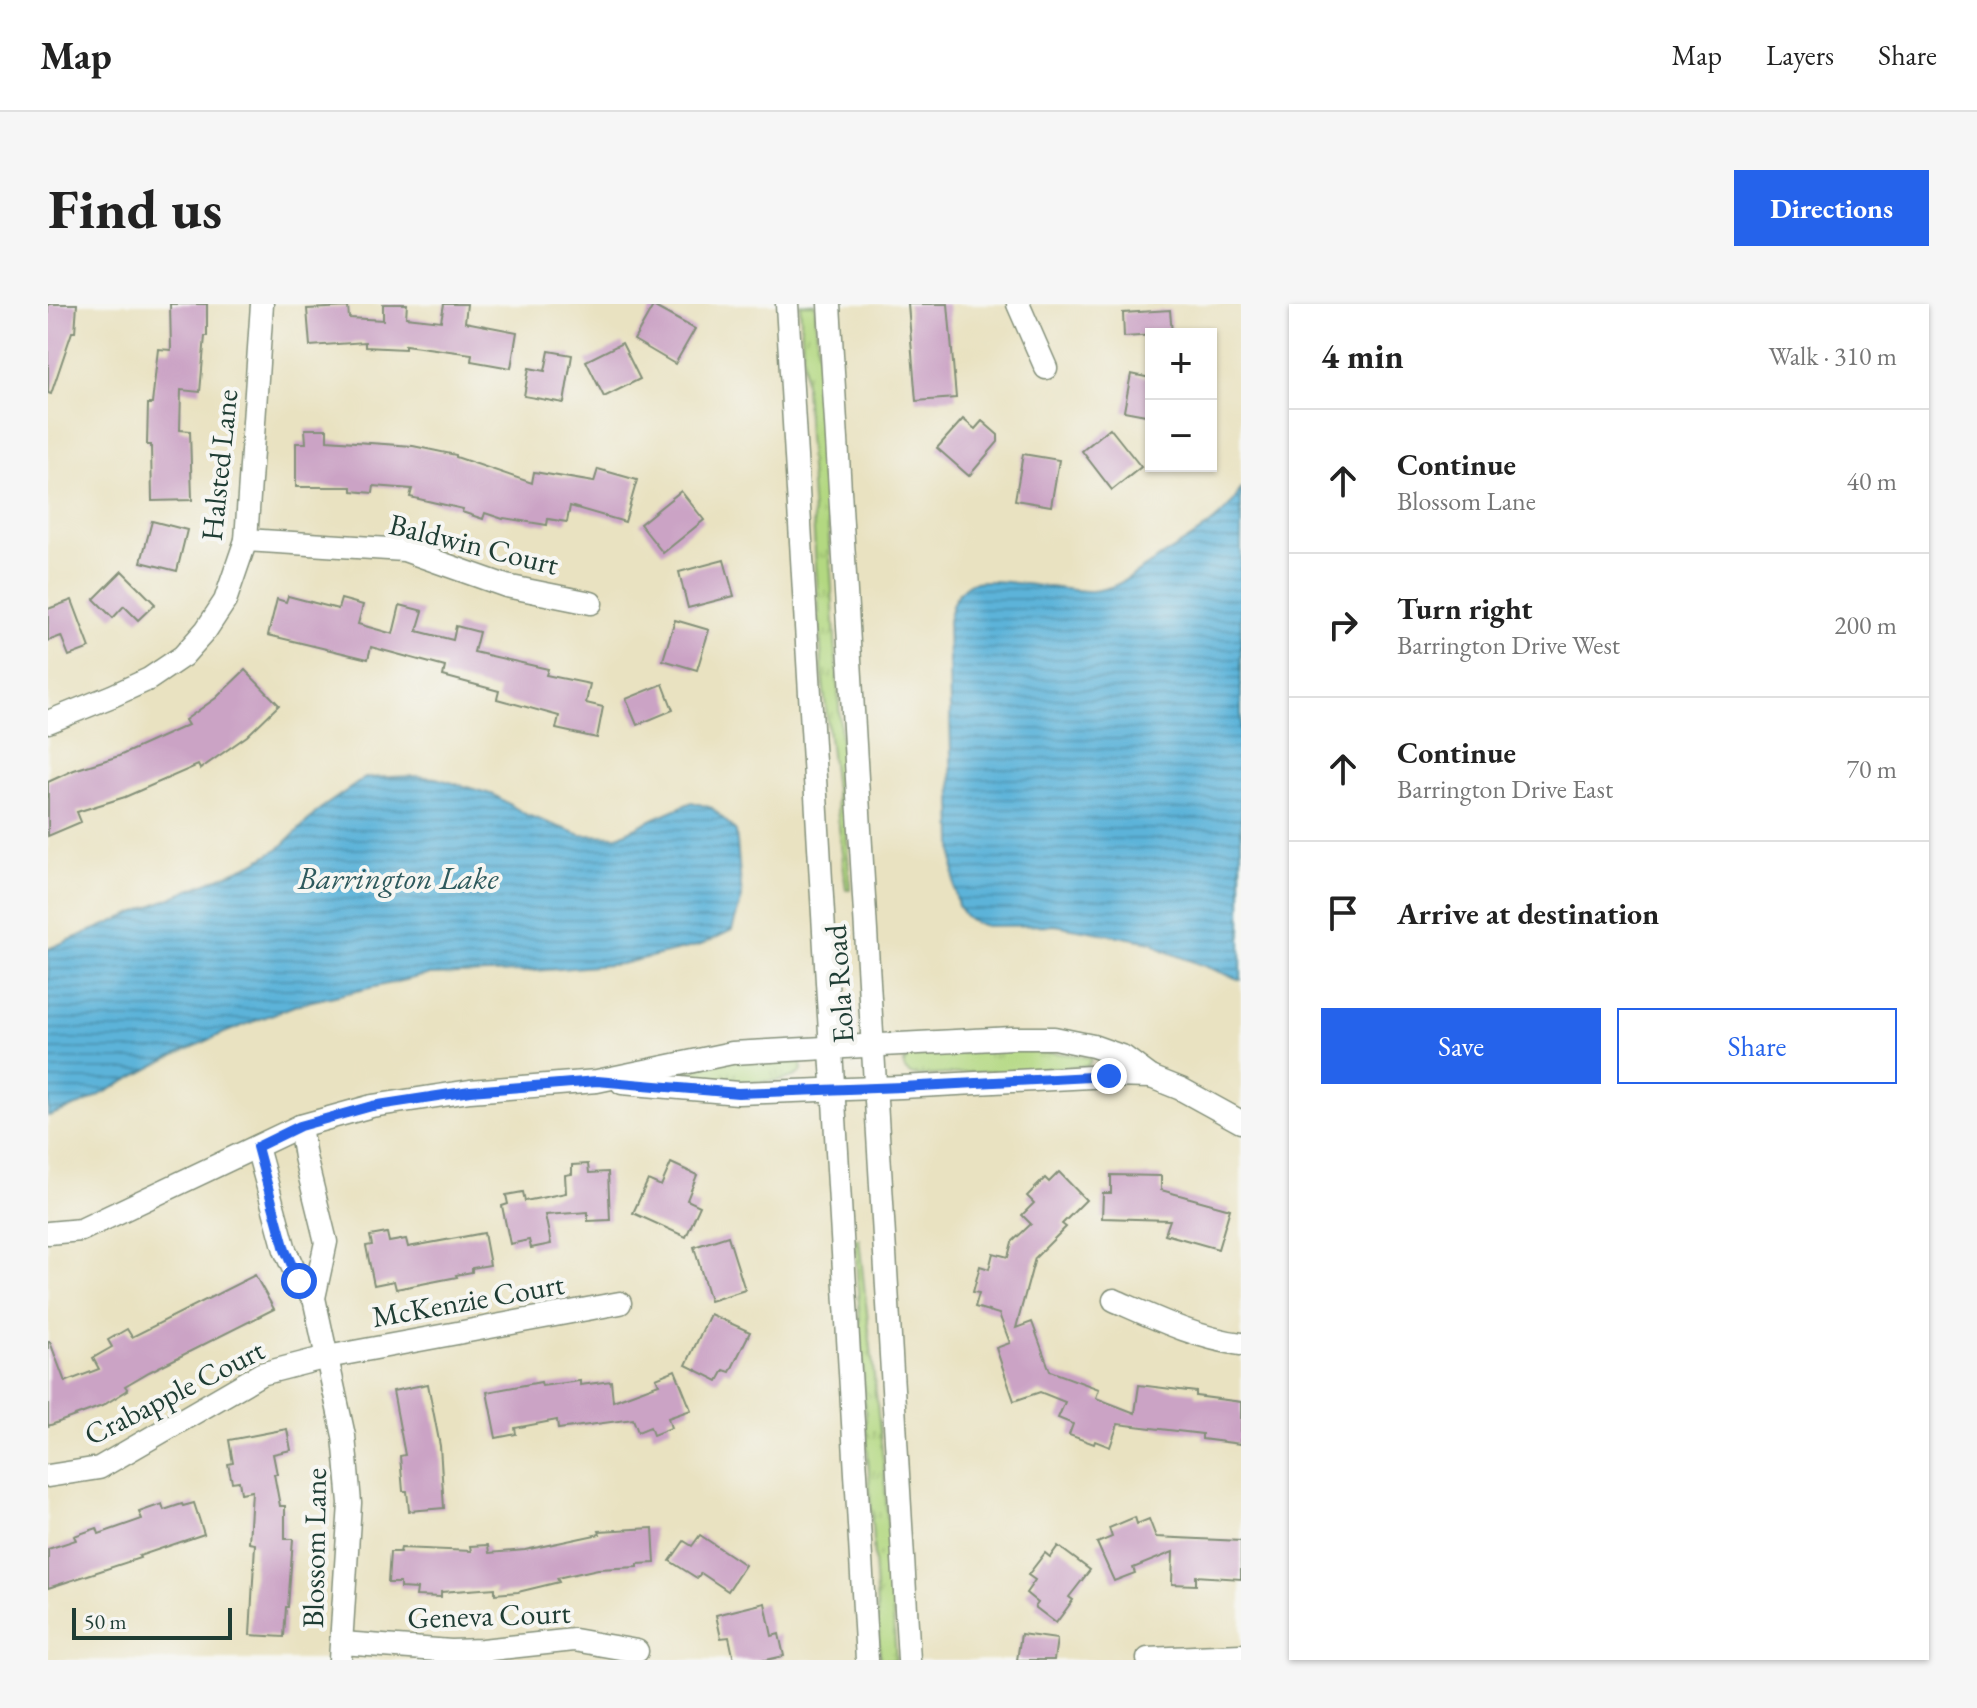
<!DOCTYPE html>
<html lang="en">
<head>
<meta charset="utf-8">
<style>
  :root { --surface:#fff; --page:#f6f6f6; --text:#222; --muted:#767676; --line:#e0e0e0; --accent:#2563eb }
  body { margin:0; font-family:"EB Garamond",serif; background:var(--page); color:var(--text) }
  .controls { position:absolute; right:24px; top:24px; display:grid; overflow:hidden; border-radius:0px; box-shadow:0 2px 6px #0004 }
  .controls button { width:72px; height:72px; display:grid; place-items:center; padding:0; border:0; border-bottom:2px solid var(--line); background:var(--surface); color:var(--text); font:40px sans-serif }
  .scale { position:absolute; left:24px; bottom:20px; width:160px; box-sizing:border-box; padding-left:8px; border:4px solid #1f3d34; border-top:0; font-size:22px; line-height:28px; white-space:nowrap; color:#1f3d34; -webkit-text-stroke:6px #f6f6f2; paint-order:stroke }
  .stop { position:absolute; width:24px; height:24px; margin:-18px; border:6px solid #2563eb; border-radius:50%; background:#fff }
  .stop.end { background:#2563eb; border-color:#fff; box-shadow:0 2px 8px #0008 }
  .list { margin:0; padding:0; list-style:none }
  h2 { display:flex; justify-content:space-between; align-items:center; height:104px; margin:0; padding:0 32px; font-size:34px }
  h2 small { font-size:26px; font-weight:400; color:var(--muted) }
  .list li { display:grid; grid-template-columns:52px 1fr auto; gap:24px; align-items:center; box-sizing:border-box; height:144px; padding:0 32px; border-top:2px solid var(--line) }
  .list b { display:block; font-size:30px; white-space:nowrap }
  .list p { margin:0; font-size:26px; white-space:nowrap; color:var(--muted) }
  .list em { font-size:26px; font-style:normal; color:var(--muted) }
  .actions { display:flex; gap:16px; padding:24px 32px }
  .actions a { flex:1; padding:18px 0; border:2px solid var(--accent); border-radius:0px; text-align:center; font-size:28px; color:var(--accent) }
  .actions .main { background:var(--accent); color:#fff }
  .icon { flex:none; width:44px; height:44px; fill:none; stroke:currentColor; stroke-width:2; stroke-linecap:round; stroke-linejoin:round }
  .map { position:relative; flex:none; width:1193px; height:1356px; overflow:hidden; border-radius:0px }
  header { display:flex; align-items:center; gap:48px; box-sizing:border-box; height:112px; padding:0 40px; background:var(--surface); border-bottom:2px solid var(--line) }
  header strong { font-size:38px }
  nav { display:flex; gap:44px; margin-inline-start:auto; font-size:28px }
  .intro { display:flex; align-items:center; justify-content:space-between; box-sizing:border-box; height:192px; padding:0 48px }
  h1 { margin:0; font-size:56px }
  .button { padding:20px 36px; border-radius:0px; background:var(--accent); color:#fff; font-size:28px; font-weight:700 }
  main { display:flex; gap:48px; padding:0 48px }
  aside { flex:1; background:var(--surface); border-radius:0px; box-shadow:0 2px 6px #0004 }
  .map>svg:first-child { display:block }
  .grass { fill:url(#grass-tufts); stroke:#698a5a; stroke-width:2 }
  .water { fill:url(#water-rules); stroke:#3e7886; stroke-width:2 }
  .building { fill:#cba3c5 }
  .lines { fill:none; stroke-linecap:round; stroke-linejoin:round }
  .minor-casing { stroke:#84907a; stroke-width:25 }
  .minor { stroke:#fff; stroke-width:22 }
  .route { stroke:#2563eb; stroke-width:10 }
  .labels { text-anchor:middle; dominant-baseline:central; stroke-width:8; stroke-linejoin:round; paint-order:stroke }
  .street-label { font-size:30px; fill:#1f3d34; stroke:#f6f6f2 }
  .water-label { font-size:32px; font-style:italic; fill:#2e5a5d; stroke:#f6f6f2 }
</style>
</head>
<body>
<header>
<strong>Map</strong>
<nav><a>Map</a><a>Layers</a><a>Share</a></nav>
</header>
<div class="intro"><h1>Find us</h1><a class="button">Directions</a></div>
<main>
<div class="map">
<svg width="1193" height="1356" viewBox="0 0 1193 1356">
  <defs>
    <pattern id="grass-tufts" width="24" height="20" patternUnits="userSpaceOnUse" patternTransform="scale(2)"><rect width="24" height="20" fill="#b3d881"/><path d="M3 7l-1-3M5 7V3M7 7l1-3M15 17l-1-3M17 17v-4M19 17l1-3" fill="none" stroke="#9aba70"/></pattern>
    <pattern id="water-rules" width="6" height="5" patternUnits="userSpaceOnUse" patternTransform="scale(2)"><rect width="6" height="5" fill="#5cb3d9"/><path d="M0 2.5h6" fill="none" stroke="#4b93b1"/></pattern>
  </defs>
  <rect width="100%" height="100%" fill="#f6f6f2"/>
  <filter id="ink" filterUnits="userSpaceOnUse"><feTurbulence type="fractalNoise" baseFrequency=".0125" numOctaves="2"/><feDisplacementMap in="SourceGraphic" scale="16" xChannelSelector="R" yChannelSelector="G"/><feConvolveMatrix kernelMatrix="1 2 1 2 8 2 1 2 1" color-interpolation-filters="sRGB"/></filter>
  <filter id="wash" filterUnits="userSpaceOnUse"><feTurbulence type="fractalNoise" baseFrequency=".006" numOctaves="4" result="noise"/><feDisplacementMap in="SourceGraphic" scale="32" xChannelSelector="R" yChannelSelector="G"/><feGaussianBlur stdDeviation="1.8" result="paint"/><feColorMatrix in="noise" values="0 0 0 0 0 0 0 0 0 0 0 0 0 0 0 0 0 1.4 0 .05"/><feComposite in="paint" operator="in"/></filter>
  <g filter="url(#wash)">
    <rect width="100%" height="100%" fill="#e9e2c1"/>
    <g class="grass">
      <polygon points="752,0 767,0 802,586 798,586 775,378"/>
      <path d="M974 746 1030 751 1043 755 1040 762 871 772C860 771 849 763 861 752Z"/>
      <path d="M684 754 752 756 754 767C736 787 649 774 622 772Z"/>
      <polygon points="807,935 811,935 836,1164 848,1356 832,1356"/>
    </g>
    <g class="water">
      <path d="M1193 183V676L1117 647 1104 638 1007 621 938 622 927 619 917 612 910 602 906 584 900 317C903 303 907 288 921 280 939 270 1017 288 1044 287 1052 286 1061 284 1068 281 1081 275 1093 265 1105 258 1129 242 1155 229 1176 208 1183 201 1190 192 1193 183Z"/>
      <polygon points="367,472 388,474 446,491 479,511 533,531 570,532 607,514 644,498 664,504 688,527 694,594 684,626 653,641 573,660 473,668 379,671 251,700 176,729 121,754 37,799 0,812 0,645 204,560 233,543 272,505 317,474"/>
    </g>
    <g id="blocks">
      <g class="building">
        <polygon points="0,0 29,0 27,28 24,28 3,90 0,89"/>
        <polygon points="122,0 159,0 159,32 157,32 152,88 133,86 132,126 142,127 144,196 104,197 103,141 99,141 100,100 104,100 110,45 123,46"/>
        <polygon points="335,0 359,0 358,13 393,17 396,0 419,0 417,18 469,28 463,64 423,57 424,50 357,41 357,45 317,43 317,38 262,42 259,5 300,3 301,14 335,16"/>
        <polygon points="860,0 900,0 908,94 868,97"/>
        <polygon points="605,2 647,25 627,60 586,36"/>
        <polygon points="1122,6 1124,30 1076,33 1075,9"/>
        <polygon points="574,39 592,75 556,93 538,57"/>
        <polygon points="501,47 524,51 516,99 476,92 481,64 497,67"/>
        <polygon points="1083,70 1103,74 1103,112 1076,107"/>
        <polygon points="915,115 927,125 934,117 950,131 950,138 921,172 889,144"/>
        <polygon points="1062,124 1093,163 1064,186 1034,147"/>
        <polygon points="257,125 279,125 279,136 365,142 408,151 408,153 484,179 486,168 546,178 550,165 589,176 577,218 522,202 519,218 500,215 499,221 456,214 455,215 437,209 435,215 414,208 415,205 362,193 364,185 326,182 325,189 304,187 304,183 248,183 248,139 258,139"/>
        <polygon points="975,150 1011,156 1003,202 967,196"/>
        <polygon points="633,187 656,216 615,249 592,220"/>
        <polygon points="104,217 139,226 129,267 93,258"/>
        <polygon points="676,256 686,292 640,304 631,268"/>
        <polygon points="74,267 107,300 90,316 76,302 65,314 46,295"/>
        <polygon points="240,292 290,305 293,295 315,301 310,320 345,330 352,301 375,307 369,327 405,336 408,322 431,328 426,348 500,365 498,371 542,380 538,399 555,403 549,434 508,425 511,412 449,395 451,387 395,372 397,363 323,343 320,355 220,331 229,295 238,298"/>
        <polygon points="24,296 42,344 21,352 13,332 0,337 0,305"/>
        <polygon points="627,316 661,326 649,366 615,356"/>
        <polygon points="197,366 231,401 199,432 152,465 150,461 77,493 29,508 33,518 0,532 0,478 26,466 71,452 140,421 137,416 168,394"/>
        <polygon points="615,380 625,406 589,421 578,395"/>
        <polygon points="623,859 649,871 639,896 652,902 638,933 585,909 600,876 613,882"/>
        <polygon points="540,860 541,869 560,868 562,916 540,917 540,908 497,911 503,940 483,944 481,936 462,940 454,902 460,900 458,891 475,888 477,897 518,889 517,871 524,870 524,861"/>
        <polygon points="1011,868 1038,896 1014,920 1018,923 987,954 968,1024 984,1018 1002,1067 1051,1085 1048,1094 1087,1109 1091,1081 1148,1088 1148,1092 1193,1098 1193,1140 1154,1135 1154,1130 1070,1120 1062,1143 1047,1137 1046,1140 1021,1131 1025,1120 1010,1114 1017,1098 992,1088 966,1097 948,1044 962,1039 951,1010 927,1003 931,989 925,988 932,962 941,965 945,949 960,953 964,938 983,920 974,911 986,899 979,892 997,874 1001,878"/>
        <polygon points="1063,871 1113,872 1113,886 1182,905 1170,945 1117,930 1122,916 1054,914 1055,889 1063,889"/>
        <polygon points="339,929 341,938 358,935 360,943 436,929 442,961 424,964 424,968 408,971 409,973 348,985 346,977 326,981 318,942 324,941 322,932"/>
        <polygon points="680,932 697,986 662,997 646,943"/>
        <polygon points="207,971 226,1005 101,1068 77,1082 80,1086 54,1102 0,1122 0,1038 2,1038 17,1078 51,1065 45,1054 64,1043 60,1036 79,1025 84,1033"/>
        <polygon points="662,1010 702,1028 682,1068 676,1066 670,1077 638,1061"/>
        <polygon points="627,1066 643,1106 620,1114 623,1124 605,1131 602,1123 590,1128 585,1115 510,1125 509,1116 467,1124 468,1130 448,1134 439,1088 493,1078 494,1082 532,1077 532,1081 563,1077 565,1097 611,1080 608,1074"/>
        <polygon points="380,1080 392,1142 396,1204 361,1207 359,1187 355,1187 352,1152 357,1151 345,1087"/>
        <polygon points="239,1125 243,1146 225,1150 229,1170 226,1170 232,1202 237,1202 237,1235 245,1235 240,1303 238,1303 236,1333 202,1331 207,1240 201,1239 204,1187 193,1189 191,1177 184,1178 180,1160 185,1159 181,1136"/>
        <polygon points="146,1199 156,1230 91,1252 92,1254 0,1284 0,1245 28,1236 26,1232 49,1224 51,1230 94,1215 91,1208 114,1200 116,1206 134,1200 135,1202"/>
        <polygon points="1087,1213 1089,1220 1101,1215 1108,1233 1193,1237 1193,1275 1148,1272 1148,1281 1124,1280 1125,1248 1085,1264 1087,1269 1066,1277 1049,1239 1064,1233 1061,1224"/>
        <polygon points="605,1224 607,1259 590,1260 590,1263 550,1265 509,1274 511,1278 470,1288 447,1290 447,1284 393,1288 393,1293 368,1292 369,1285 352,1284 352,1279 340,1279 342,1248 352,1248 353,1244 423,1247 422,1242 440,1241 441,1249 477,1246 552,1230 551,1227"/>
        <polygon points="652,1231 697,1261 680,1287 653,1269 649,1274 622,1257 636,1237 644,1242"/>
        <polygon points="1010,1242 1042,1266 1021,1293 1025,1296 1008,1319 987,1303 990,1299 978,1289 987,1276 980,1271 997,1249 1002,1253"/>
        <polygon points="717,1299 724,1332 731,1330 736,1352 718,1356 686,1356 681,1333 673,1334 668,1311"/>
        <polygon points="973,1330 1009,1335 1006,1356 969,1356"/>
      </g>
    </g>
  </g>
  <g filter="url(#ink)">
    <use href="#blocks" fill-opacity="0" stroke="#84907a" stroke-width="2"/>
    <g class="lines">
      <defs>
        <g id="minor">
          <polyline points="739,0 819,1356"/>
          <polyline points="781,0 861,1356"/>
          <polyline points="970,0 998,64"/>
          <polyline points="198,236 356,246 458,282 543,299"/>
          <polyline points="0,418 64,392 101,375 135,352 158,326 177,297 198,236 214,0"/>
          <polyline points="574,779 690,789 854,783 1061,772 1103,773"/>
          <polyline points="252,822 257,853 278,938 266,994 296,1132 302,1199 292,1356"/>
          <polyline points="209,843 237,946 251,977 266,994"/>
          <polyline points="0,929 33,926 252,822 324,802 422,787 549,777 684,749 964,734 1006,734 1045,742 1076,753 1103,773 1133,785 1193,818"/>
          <path d="M1066 996C1107 1014 1148 1034 1193 1040"/>
          <polyline points="0,1172 51,1164 213,1070 279,1053 572,999"/>
          <polyline points="294,1339 403,1347 434,1346 526,1336 589,1347"/>
          <polyline points="1100,1355 1193,1351"/>
        </g>
      </defs>
      <use href="#minor" class="minor-casing"/>
      <use href="#minor" class="minor"/>
    </g>
  </g>
  <g class="lines" filter="url(#ink)">
    <polyline class="route" points="251,977 237,946 209,843 252,822 324,802 422,787 549,777 690,789 854,783 1061,772"/>
  </g>
  <g class="labels">
    <g class="street-label">
      <text transform="translate(171 161) rotate(-84)">Halsted Lane</text>
      <text transform="translate(426 240) rotate(14)">Baldwin Court</text>
      <text transform="translate(791 680) rotate(-94)">Eola Road</text>
      <text transform="translate(420 996) rotate(-10)">McKenzie Court</text>
      <text transform="translate(126 1088) rotate(-27)">Crabapple Court</text>
      <text transform="translate(266 1244) rotate(-89)">Blossom Lane</text>
      <text transform="translate(441 1311) rotate(-2)">Geneva Court</text>
    </g>
    <g class="water-label">
      <text x="350" y="574">Barrington Lake</text>
    </g>
  </g>
</svg>
<div class="controls">
<button>+</button>
<button>−</button>
</div>
<div class="scale">50 m</div>
<div class="stop" style="left:251px;top:977px"></div>
<div class="stop end" style="left:1061px;top:772px"></div>
</div>
<aside>
<h2>4 min<small>Walk · 310 m</small></h2>
<ul class="list">
<li><svg class="icon" aria-label="ahead" viewBox="0 0 24 24"><path d="M12 20V5M6 11l6-6 6 6"/></svg><div><b>Continue</b><p>Blossom Lane</p></div><em>40 m</em></li>
<li><svg class="icon" aria-label="right" viewBox="0 0 24 24"><path d="M7 20v-9h11M14 6l5 5-5 5"/></svg><div><b>Turn right</b><p>Barrington Drive West</p></div><em>200 m</em></li>
<li><svg class="icon" aria-label="ahead" viewBox="0 0 24 24"><path d="M12 20V5M6 11l6-6 6 6"/></svg><div><b>Continue</b><p>Barrington Drive East</p></div><em>70 m</em></li>
<li><svg class="icon" aria-label="arrive" viewBox="0 0 24 24"><path d="M6 21V4h12l-3 4 3 4H6"/></svg><div><b>Arrive at destination</b></div></li>
</ul>
<div class="actions"><a class="main">Save</a><a>Share</a></div>
</aside>
</main>
</body>
</html>
